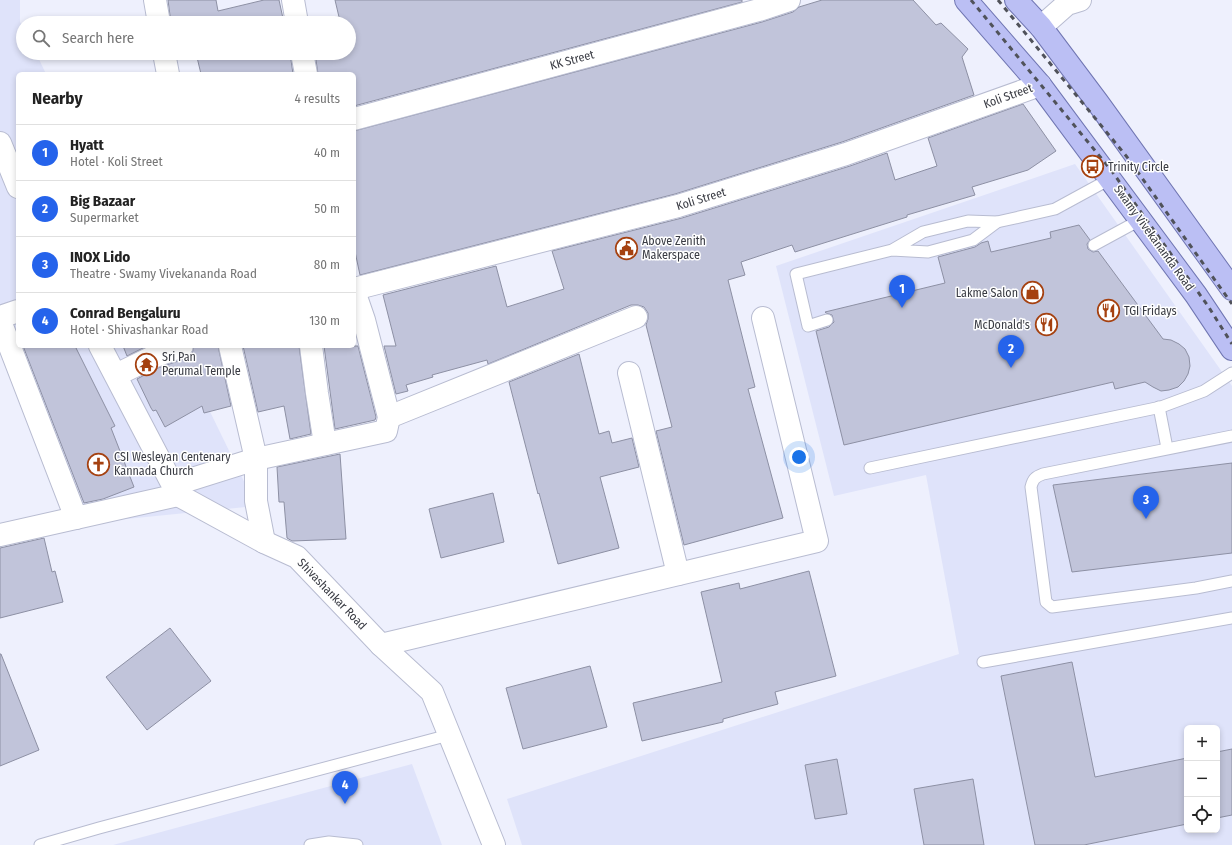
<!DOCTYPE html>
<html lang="en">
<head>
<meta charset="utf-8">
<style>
  :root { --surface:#fff; --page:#f6f6f6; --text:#222; --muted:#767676; --line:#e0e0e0; --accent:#2563eb }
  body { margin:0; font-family:"Fira Sans Condensed",sans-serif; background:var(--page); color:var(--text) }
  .controls { position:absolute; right:12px; bottom:12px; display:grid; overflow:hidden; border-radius:6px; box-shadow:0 2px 6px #0003 }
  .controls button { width:36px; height:36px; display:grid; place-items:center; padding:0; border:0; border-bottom:1px solid var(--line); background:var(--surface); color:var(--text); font:20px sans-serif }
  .you { position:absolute; left:799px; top:457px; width:14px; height:14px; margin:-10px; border:3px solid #fff; border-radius:50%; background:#1a73e8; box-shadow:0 0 0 6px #1a73e833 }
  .badge { display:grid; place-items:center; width:26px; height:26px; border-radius:50%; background:var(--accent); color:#fff; font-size:13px; font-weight:700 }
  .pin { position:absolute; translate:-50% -33px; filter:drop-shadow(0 1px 2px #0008) }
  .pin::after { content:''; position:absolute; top:21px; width:14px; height:12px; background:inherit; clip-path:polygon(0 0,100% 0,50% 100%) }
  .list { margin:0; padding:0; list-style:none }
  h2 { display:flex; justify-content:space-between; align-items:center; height:52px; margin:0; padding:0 16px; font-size:17px }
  h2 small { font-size:13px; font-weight:400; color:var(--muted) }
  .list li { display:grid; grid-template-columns:26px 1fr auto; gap:12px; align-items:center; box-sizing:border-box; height:56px; padding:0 16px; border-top:1px solid var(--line) }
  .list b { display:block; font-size:15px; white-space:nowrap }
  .list p { margin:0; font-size:13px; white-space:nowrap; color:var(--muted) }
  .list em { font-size:13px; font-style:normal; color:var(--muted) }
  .icon { flex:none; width:22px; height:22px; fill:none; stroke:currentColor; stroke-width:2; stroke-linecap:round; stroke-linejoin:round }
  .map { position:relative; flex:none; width:1232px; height:845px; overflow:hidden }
  .search { position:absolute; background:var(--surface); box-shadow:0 2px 6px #0003; left:16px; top:16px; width:340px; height:44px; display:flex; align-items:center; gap:10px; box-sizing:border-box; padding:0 14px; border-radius:22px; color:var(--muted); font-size:15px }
  .panel { position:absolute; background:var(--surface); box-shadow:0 2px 6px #0003; left:16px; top:72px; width:340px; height:276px; border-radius:6px }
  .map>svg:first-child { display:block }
  .built { fill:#dfe3fa; fill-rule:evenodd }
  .building { fill:#c1c4da; stroke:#8d90a4 }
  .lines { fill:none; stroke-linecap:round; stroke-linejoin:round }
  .service-casing { stroke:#b8bcd1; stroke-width:13 }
  .minor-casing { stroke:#b8bcd1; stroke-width:24 }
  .tertiary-casing { stroke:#b8bcd1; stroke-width:24 }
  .primary-casing { stroke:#7076b2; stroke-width:24 }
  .service { stroke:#fff; stroke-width:11 }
  .minor { stroke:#fff; stroke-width:22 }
  .tertiary { stroke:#fff; stroke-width:22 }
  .primary { stroke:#bbbff4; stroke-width:22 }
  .rail { stroke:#50525a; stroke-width:3; stroke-dasharray:5 5; stroke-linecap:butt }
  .labels { text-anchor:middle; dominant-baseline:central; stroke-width:3; stroke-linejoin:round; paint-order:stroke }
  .street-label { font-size:12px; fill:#393b43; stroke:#fff }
  .poi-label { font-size:12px; fill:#393b43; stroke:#fff; text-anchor:start }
</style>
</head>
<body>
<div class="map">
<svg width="1232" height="845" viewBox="0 0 1232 845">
  <rect width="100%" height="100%" fill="#eef0fd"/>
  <g class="built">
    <polygon points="0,0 20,0 20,22 23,27 23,53 36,53 46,74 18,74 18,346 178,346 256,506 86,523 0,344"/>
    <path d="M1075 164 1232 386V845H522L507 799 959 654 926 475 834 496 776 266ZM1187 728H1217V830H1187Z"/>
    <polygon points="412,764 442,845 113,845"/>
  </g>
  <g class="building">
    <polygon points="168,0 216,0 218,11 264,0 279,0 284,23 171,23"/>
    <polygon points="335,0 742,0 742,2 354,106 354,74 318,74 315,53 349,53 349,23 316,23 339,17"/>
    <polygon points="822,0 913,0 936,25 941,23 968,49 962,57 974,95 842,142 675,194 360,275 354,247 354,131 762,22 793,12 799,7"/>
    <polygon points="196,53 290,53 293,74 201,74"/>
    <polygon points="1023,104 1056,151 1028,170 972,187 975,195 907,215 907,217 795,252 792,245 741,262 745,275 728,280 755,387 748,389 783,518 684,545 656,431 672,427 646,325 648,319 648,313 644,307 638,305 631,305 488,364 487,360 432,375 433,377 406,385 408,391 396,394 384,346 396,346 383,295 496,266 507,307 564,289 552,251 682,218 850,166 887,153 895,180 937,166 928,138"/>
    <polygon points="1079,225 1090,240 1087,244 1088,249 1093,252 1098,251 1163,339 1171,340 1179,344 1185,349 1189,357 1190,366 1188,374 1184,381 1178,387 1169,390 1161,391 1153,387 1145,382 1115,389 1113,382 844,445 816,331 829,327 834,322 832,315 826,313 825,312 945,283 938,257 975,247 981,243 988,241 991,252 1051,238 1050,232"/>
    <polygon points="23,346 75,346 115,426 111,428 134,487 103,499 84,503"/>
    <polygon points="123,346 147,346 127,356"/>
    <polygon points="194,346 218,346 231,406 204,413 202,406 165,427 156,410 153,411 151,408 137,379 158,368 187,358 192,354"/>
    <polygon points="243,346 299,346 311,434 290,439 284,406 258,412"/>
    <polygon points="324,346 358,346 376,417 375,420 335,429"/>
    <polygon points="579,354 599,434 609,431 612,443 632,438 639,467 600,477 619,548 558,564 539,493 538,494 509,382"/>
    <polygon points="340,454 346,539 292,541 287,538 284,502 279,502 277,467"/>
    <polygon points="1232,463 1232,553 1072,572 1053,485"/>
    <polygon points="493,493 504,542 441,558 429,509"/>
    <polygon points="44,538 52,572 55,571 63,602 0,618 0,548"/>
    <polygon points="809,571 836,676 775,692 778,704 723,719 723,722 642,741 633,703 722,682 701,592 739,583 740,589"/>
    <polygon points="170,628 211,681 147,730 106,677"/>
    <polygon points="0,654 1,654 39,750 0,766"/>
    <polygon points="1072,662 1095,777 1187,758 1187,824 1084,845 1035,845 1001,676"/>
    <polygon points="590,666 607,727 523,749 506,688"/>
    <polygon points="1232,749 1232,815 1217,818 1217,752"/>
    <polygon points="837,759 847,814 815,819 805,765"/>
    <polygon points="973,779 984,845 924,845 914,789"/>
  </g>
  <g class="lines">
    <defs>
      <g id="service">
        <polyline points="997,222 1055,209 1110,179"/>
        <polyline points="1094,245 1140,220"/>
        <polyline points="827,320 808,326 796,274 892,250 923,232 968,221 997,222 973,240 928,252 892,250"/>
        <polyline points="1159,407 1167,448"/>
        <path d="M1232 436 1043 474C1035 477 1033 479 1031 487L1046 602 1052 607 1196 588 1232 581"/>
        <polyline points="870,468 1161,407 1204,391 1232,373"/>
        <polyline points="983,662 1232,618"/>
        <polyline points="40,845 99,828 449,735"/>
        <polyline points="310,845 329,842 357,845"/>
      </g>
      <g id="minor">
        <polyline points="155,0 159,23"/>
        <polyline points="293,0 297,23"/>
        <polyline points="164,53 168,74"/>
        <polyline points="302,53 306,74"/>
        <polyline points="354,119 759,10 789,0"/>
        <polyline points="354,289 678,206 846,154 1040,85"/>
        <polyline points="0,317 18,311"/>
        <polyline points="0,321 76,518"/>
        <polyline points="230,346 256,459 256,501 264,542"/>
        <polyline points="311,346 317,393 325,444"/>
        <polyline points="629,373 678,574"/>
        <polyline points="116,375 153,357 182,346"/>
        <polyline points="389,417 636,317"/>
        <polyline points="173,485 256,459 386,431 389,417 364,320 354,291"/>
        <polyline points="0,535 178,495"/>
        <polyline points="381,645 817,541 763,318"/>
      </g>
      <g id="tertiary">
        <polyline points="1041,27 1067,4 1080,0"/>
        <polyline points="0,143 18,187"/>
        <polyline points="100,346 178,495 264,542 297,557 381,645 432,692 494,845"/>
      </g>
      <g id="primary">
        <polyline points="966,0 1040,85 1196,295 1232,349"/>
        <polyline points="1016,0 1041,27 1098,103 1232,289"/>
      </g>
    </defs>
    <use href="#service" class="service-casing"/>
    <use href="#minor" class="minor-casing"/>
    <use href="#tertiary" class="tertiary-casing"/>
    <use href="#primary" class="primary-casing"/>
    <use href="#service" class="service"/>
    <use href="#minor" class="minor"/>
    <use href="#tertiary" class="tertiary"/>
    <use href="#primary" class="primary"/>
    <g class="rail">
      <polyline points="971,0 1111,170 1208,306 1232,344"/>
      <polyline points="998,0 1127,157 1232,304"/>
    </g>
  </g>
  <defs>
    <symbol id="bus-ring" viewBox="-11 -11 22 22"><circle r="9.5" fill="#fff" stroke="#a54110" stroke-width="1.5"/><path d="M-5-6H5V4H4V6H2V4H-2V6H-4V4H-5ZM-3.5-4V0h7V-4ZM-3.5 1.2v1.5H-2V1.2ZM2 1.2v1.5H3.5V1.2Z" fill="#a54110"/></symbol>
    <symbol id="civic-ring" viewBox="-11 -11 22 22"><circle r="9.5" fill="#fff" stroke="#a54110" stroke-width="1.5"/><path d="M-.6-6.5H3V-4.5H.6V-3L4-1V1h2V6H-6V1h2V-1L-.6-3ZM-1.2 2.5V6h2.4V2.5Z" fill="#a54110"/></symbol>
    <symbol id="shop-ring" viewBox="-11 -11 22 22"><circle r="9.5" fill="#fff" stroke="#a54110" stroke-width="1.5"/><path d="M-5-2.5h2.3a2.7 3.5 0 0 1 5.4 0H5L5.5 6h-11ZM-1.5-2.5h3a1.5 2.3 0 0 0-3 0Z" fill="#a54110"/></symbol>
    <symbol id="restaurant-ring" viewBox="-11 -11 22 22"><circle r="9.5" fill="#fff" stroke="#a54110" stroke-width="1.5"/><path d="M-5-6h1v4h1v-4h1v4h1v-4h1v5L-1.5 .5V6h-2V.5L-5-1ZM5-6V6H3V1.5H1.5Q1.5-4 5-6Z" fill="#a54110"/></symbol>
    <symbol id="temple-ring" viewBox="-11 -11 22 22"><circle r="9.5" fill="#fff" stroke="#a54110" stroke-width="1.5"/><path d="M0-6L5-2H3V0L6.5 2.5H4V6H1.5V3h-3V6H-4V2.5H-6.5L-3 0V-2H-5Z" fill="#a54110"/></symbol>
    <symbol id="church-ring" viewBox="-11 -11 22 22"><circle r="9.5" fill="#fff" stroke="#a54110" stroke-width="1.5"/><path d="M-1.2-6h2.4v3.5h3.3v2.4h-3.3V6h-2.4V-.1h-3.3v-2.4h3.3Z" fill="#a54110"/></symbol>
  </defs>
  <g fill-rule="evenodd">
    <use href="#bus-ring" x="1080" y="154" width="25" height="25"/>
    <use href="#civic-ring" x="614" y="236" width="25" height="25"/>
    <use href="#shop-ring" x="1020" y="280" width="25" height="25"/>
    <use href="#restaurant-ring" x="1096" y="298" width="25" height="25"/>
    <use href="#restaurant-ring" x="1034" y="312" width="25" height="25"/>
    <use href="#temple-ring" x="134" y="352" width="25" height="25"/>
    <use href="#church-ring" x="86" y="452" width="25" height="25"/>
  </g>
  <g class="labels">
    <g class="street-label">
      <text transform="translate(572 60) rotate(-15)">KK Street</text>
      <text transform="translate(1008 96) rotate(-20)">Koli Street</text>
      <text transform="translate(701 199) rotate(-17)">Koli Street</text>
      <text transform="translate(1154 238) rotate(54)">Swamy Vivekananda Road</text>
      <text transform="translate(332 594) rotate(46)">Shivashankar Road</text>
    </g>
    <g class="poi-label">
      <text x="1108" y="167">Trinity Circle</text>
      <text x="642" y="241">Above Zenith<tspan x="642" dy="14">Makerspace</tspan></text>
      <text x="1018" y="293" text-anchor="end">Lakme Salon</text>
      <text x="1124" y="311">TGI Fridays</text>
      <text x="1030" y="325" text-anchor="end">McDonald's</text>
      <text x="162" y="357">Sri Pan<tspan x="162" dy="14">Perumal Temple</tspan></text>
      <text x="114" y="457">CSI Wesleyan Centenary<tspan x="114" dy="14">Kannada Church</tspan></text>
    </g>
  </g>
</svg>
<div class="controls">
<button>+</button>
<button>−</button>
<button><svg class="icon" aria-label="locate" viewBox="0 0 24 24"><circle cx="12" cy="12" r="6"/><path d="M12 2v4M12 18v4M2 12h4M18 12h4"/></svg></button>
</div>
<div class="you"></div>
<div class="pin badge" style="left:902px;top:308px">1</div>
<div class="pin badge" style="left:1011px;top:368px">2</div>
<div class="pin badge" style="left:1146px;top:519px">3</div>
<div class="pin badge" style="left:345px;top:804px">4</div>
<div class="search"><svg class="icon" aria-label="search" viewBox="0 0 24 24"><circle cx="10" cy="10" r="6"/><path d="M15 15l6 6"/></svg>Search here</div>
<section class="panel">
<h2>Nearby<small>4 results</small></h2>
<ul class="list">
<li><span class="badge">1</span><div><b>Hyatt</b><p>Hotel · Koli Street</p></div><em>40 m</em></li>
<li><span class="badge">2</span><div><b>Big Bazaar</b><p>Supermarket</p></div><em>50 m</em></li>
<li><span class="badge">3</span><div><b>INOX Lido</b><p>Theatre · Swamy Vivekananda Road</p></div><em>80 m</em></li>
<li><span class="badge">4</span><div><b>Conrad Bengaluru</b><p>Hotel · Shivashankar Road</p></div><em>130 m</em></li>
</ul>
</section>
</div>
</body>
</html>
